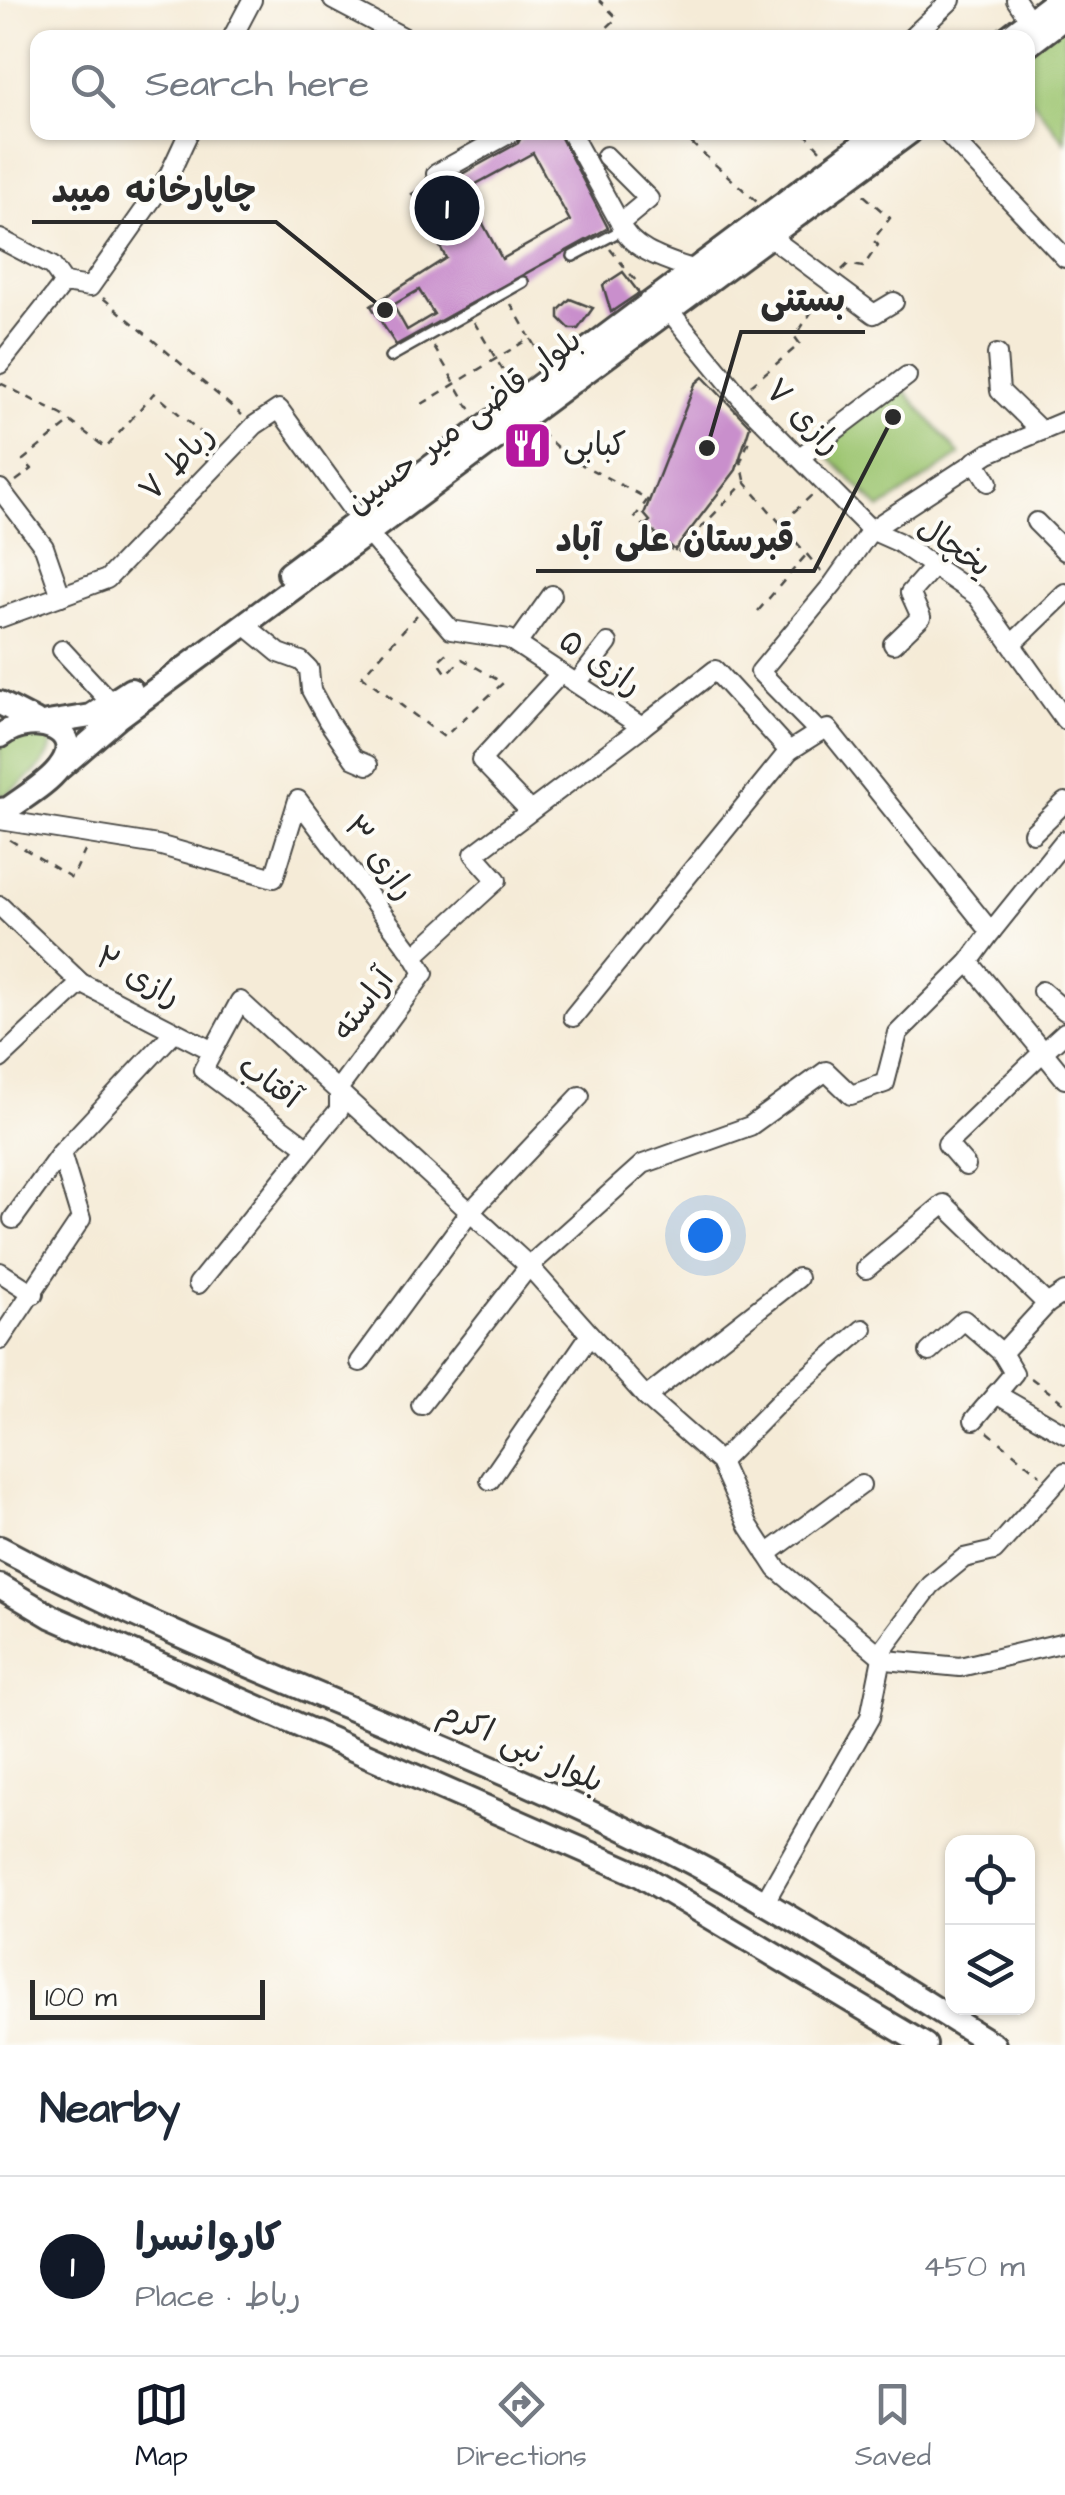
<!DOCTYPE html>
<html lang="en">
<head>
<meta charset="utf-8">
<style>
  :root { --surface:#fff; --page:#f2f2f3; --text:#1f2937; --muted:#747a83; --line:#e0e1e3; --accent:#111827 }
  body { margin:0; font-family:"Architects Daughter","Playpen Sans Arabic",sans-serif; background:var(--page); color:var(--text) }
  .controls { position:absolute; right:30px; bottom:30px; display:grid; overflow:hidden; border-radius:20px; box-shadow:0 2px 8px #0004 }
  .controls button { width:90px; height:90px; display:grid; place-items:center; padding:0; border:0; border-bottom:2px solid var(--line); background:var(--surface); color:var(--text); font:50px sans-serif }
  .scale { position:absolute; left:30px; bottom:25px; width:235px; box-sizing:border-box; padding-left:10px; border:5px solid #2b2b2b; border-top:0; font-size:28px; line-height:35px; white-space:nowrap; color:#2b2b2b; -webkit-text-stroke:8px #fdfcf7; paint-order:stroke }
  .you { position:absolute; left:705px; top:1235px; width:35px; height:35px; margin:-25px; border:8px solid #fff; border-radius:50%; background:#1a73e8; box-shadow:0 0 0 15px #1a73e833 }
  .badge { display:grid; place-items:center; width:65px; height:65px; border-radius:50%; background:var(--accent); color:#fff; font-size:32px; font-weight:700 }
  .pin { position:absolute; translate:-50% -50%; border:5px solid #fff; box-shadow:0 2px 10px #0006 }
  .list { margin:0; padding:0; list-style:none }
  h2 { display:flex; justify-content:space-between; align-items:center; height:130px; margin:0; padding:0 40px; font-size:42px }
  h2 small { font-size:32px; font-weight:400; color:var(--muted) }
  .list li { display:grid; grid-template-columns:65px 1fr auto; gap:30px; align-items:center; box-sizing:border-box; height:180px; padding:0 40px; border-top:2px solid var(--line) }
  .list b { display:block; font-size:38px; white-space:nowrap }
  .list p { margin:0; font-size:32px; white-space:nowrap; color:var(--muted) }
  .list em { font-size:32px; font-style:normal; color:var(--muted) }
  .icon { flex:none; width:55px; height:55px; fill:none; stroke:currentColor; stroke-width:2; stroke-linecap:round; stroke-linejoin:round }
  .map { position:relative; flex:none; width:1065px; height:2045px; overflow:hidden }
  .search { position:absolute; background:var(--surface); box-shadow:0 2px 8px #0004; left:30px; right:30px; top:30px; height:110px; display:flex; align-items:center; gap:25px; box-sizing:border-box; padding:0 35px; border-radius:20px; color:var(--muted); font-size:38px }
  .sheet { height:310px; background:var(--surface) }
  nav { display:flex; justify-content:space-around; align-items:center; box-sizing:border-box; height:140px; border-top:2px solid var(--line); background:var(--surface); font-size:28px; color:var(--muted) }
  nav a { display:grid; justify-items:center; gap:5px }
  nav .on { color:var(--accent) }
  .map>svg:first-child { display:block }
  .green { fill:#9cc570; stroke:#64784e; stroke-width:2.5 }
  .building { fill:#c98fcc; fill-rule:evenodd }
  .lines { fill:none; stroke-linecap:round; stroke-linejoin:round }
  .lane-casing { stroke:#494845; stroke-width:14 }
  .street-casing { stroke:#494845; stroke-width:22 }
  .secondary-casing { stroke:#494845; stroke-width:28 }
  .path { stroke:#494845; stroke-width:2.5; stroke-dasharray:8 8; stroke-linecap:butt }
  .lane { stroke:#fff; stroke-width:9 }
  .street { stroke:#fff; stroke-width:18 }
  .secondary { stroke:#fff; stroke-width:22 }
  .labels { text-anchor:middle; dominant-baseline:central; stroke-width:8; stroke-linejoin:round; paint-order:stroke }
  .street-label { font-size:32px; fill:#2b2b2b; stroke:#fdfcf7 }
  .poi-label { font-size:32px; fill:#2b2b2b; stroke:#fdfcf7; text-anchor:start }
  .leader { fill:none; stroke:#2b2b2b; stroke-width:4 }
  .callout-dot { fill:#2b2b2b; stroke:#fdfcf7; stroke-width:4 }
  .callout-label { font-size:35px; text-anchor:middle; font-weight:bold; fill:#2b2b2b; stroke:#fdfcf7; stroke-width:8; stroke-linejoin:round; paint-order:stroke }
</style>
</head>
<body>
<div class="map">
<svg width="1065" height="2045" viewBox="0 0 1065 2045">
  <rect width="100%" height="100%" fill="#fdfcf7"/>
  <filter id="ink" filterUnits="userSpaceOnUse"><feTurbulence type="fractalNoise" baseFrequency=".01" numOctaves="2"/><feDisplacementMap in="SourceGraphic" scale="20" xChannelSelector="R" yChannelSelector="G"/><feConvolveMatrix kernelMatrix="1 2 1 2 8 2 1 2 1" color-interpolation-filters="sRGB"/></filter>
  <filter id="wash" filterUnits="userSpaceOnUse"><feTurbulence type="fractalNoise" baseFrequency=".0048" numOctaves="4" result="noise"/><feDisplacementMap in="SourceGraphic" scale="40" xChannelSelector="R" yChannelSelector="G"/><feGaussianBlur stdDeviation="2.25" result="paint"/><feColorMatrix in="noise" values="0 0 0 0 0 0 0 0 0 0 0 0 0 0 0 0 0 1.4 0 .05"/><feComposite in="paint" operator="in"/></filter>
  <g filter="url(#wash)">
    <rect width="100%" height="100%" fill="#f5ebd7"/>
    <g class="green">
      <polygon points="1065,17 1065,142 1028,95 1028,45"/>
      <polygon points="899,384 960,455 880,509 821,449"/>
      <path d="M21 730 51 737C57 761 18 787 0 798V740Z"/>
    </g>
    <g id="blocks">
      <g class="building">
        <path d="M524 132H558L608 228 396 345 371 306 446 258 412 194 429 184 442 185 518 143ZM533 153 570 221 502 259 465 190ZM419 290 434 314 407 330 393 305Z"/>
        <polygon points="623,272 639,293 611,312 603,285"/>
        <polygon points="570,299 593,308 578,329 570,329 559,318 559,310"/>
        <polygon points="703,377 750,426 736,470 675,550 646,525 650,521 644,514 695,384"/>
      </g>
    </g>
  </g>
  <g filter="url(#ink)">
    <use href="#blocks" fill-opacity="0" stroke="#494845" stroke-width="2.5"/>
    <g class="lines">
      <defs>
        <g id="lane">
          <polyline points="573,256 622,230"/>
          <polyline points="390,357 523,282"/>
        </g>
        <g id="street">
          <polyline points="333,0 405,38"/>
          <polyline points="1016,0 1030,21"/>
          <polyline points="232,38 252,0"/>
          <polyline points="911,38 951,0"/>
          <polyline points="570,132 620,223"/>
          <polyline points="946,132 1065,258"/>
          <path d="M606 156 649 199 620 223C630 251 669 261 695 270"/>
          <polyline points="436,174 512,132"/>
          <polyline points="769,236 874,314 894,302"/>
          <polyline points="0,239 52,266 64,283"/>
          <polyline points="662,302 746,404 871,530 898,542 977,596 1065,720"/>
          <polyline points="997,354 1000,391 1041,431"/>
          <polyline points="0,364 64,283 90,287 169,175 189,132"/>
          <polyline points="800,457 907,376"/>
          <polyline points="975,461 988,482"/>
          <polyline points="0,489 44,547 61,596"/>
          <polyline points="1036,522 1065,551"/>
          <polyline points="368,533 451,630 509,639 642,727 715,670 789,751 819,732 760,672 833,584 871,530 989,453 1065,421"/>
          <polyline points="0,618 107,579 255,425 279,409 359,519"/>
          <polyline points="245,625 279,653 301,661 309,669 311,690 328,721 354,759 368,765"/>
          <polyline points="517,644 552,595"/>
          <polyline points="893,644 921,617 910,593 934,566"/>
          <polyline points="1012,644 1065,593"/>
          <polyline points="62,650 112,704"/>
          <polyline points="577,683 608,643"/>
          <polyline points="819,732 828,729 991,932 1065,840"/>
          <polyline points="530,811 481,760 561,673"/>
          <polyline points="0,820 158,845 274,878 298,800 414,956 497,880 474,854 642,727"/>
          <polyline points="1033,833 1065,802"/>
          <polyline points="0,906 81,983 213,1051 240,1001 529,1266 646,1397 720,1462 749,1526 777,1569 886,1660 960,1667 1065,1642"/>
          <polyline points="991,932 969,962 1043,1052 1065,1032"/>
          <polyline points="1042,991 1065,1011"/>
          <polyline points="573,1017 789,751"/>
          <polyline points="213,1051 203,1070 308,1148 339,1110 339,1088 424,973 414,956"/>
          <polyline points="0,1059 81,983"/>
          <polyline points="966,1166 947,1144 1043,1052 1065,1079"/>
          <polyline points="13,1219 61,1153 174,1032"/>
          <polyline points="866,1269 944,1204 1047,1304"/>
          <polyline points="0,1272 34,1294"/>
          <polyline points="198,1284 308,1148"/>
          <polyline points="0,1340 81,1219 61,1153"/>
          <polyline points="929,1352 964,1320 1002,1353"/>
          <polyline points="360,1362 470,1212 580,1096"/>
          <polyline points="996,1394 1065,1434"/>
          <polyline points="646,1397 798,1278"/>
          <polyline points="421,1405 529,1266 643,1164 750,1126 826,1071 851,1095 885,1083 898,1033 969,962"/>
          <polyline points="974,1420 1014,1373 1002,1353 1047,1304 1065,1292"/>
          <polyline points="720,1462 785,1396 863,1329"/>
          <polyline points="490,1480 590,1335"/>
          <polyline points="767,1554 861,1485"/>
          <polyline points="763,1905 870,1717 884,1648 931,1585 964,1558 994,1551 1065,1472"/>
        </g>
        <g id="secondary">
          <polyline points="1007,38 1057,0"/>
          <polyline points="1028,45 1065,17"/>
          <polyline points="289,573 879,132"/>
          <polyline points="0,703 35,721"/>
          <polyline points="47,723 91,716 131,690"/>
          <path d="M0 736C36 709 88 732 59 768 47 784 24 797 8 809L0 810"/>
          <polyline points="61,767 119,717 910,132"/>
          <path d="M0 1548C223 1667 465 1745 689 1861 794 1915 894 1984 994 2045"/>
          <polyline points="0,1586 52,1617 640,1875 925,2045"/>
        </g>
      </defs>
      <use href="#lane" class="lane-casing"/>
      <use href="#street" class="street-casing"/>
      <use href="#secondary" class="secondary-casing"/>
      <g class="path">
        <polyline points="596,38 617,18 599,0"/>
        <polyline points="679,132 757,202"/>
        <polyline points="804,132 820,150"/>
        <polyline points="610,249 640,286"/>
        <polyline points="842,270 848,264 863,267 878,245 873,240 890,218 859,191"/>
        <polyline points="103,298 242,415"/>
        <polyline points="511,304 529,336"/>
        <polyline points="474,322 511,384"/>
        <polyline points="434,347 473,414"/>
        <polyline points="0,383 62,415 106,448 154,393 215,444"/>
        <polyline points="751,385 800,344 795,337 822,296"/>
        <polyline points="422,404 530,338 543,360"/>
        <polyline points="540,432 569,458 648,499 635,517 676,554 745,482 821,571"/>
        <polyline points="745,480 741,461 751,435"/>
        <polyline points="16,481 32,469 23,460 70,422"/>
        <polyline points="782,523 813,494"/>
        <polyline points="758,611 806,555"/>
        <polyline points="417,615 362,676 444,737 503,683 462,659 447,674 438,661 452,648"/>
        <polyline points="10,840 72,878 85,851"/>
        <polyline points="1031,1378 1065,1404"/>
        <polyline points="988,1432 1040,1475"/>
      </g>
      <use href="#lane" class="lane"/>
      <use href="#street" class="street"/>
      <use href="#secondary" class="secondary"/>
    </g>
  </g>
  <defs>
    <symbol id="restaurant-square" viewBox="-11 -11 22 22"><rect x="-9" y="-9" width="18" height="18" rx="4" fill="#b5179e" stroke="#fdfcf7"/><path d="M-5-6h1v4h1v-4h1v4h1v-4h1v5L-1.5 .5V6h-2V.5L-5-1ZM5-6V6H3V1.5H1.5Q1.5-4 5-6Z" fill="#fff"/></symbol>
  </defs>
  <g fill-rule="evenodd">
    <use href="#restaurant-square" x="500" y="418" width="55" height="55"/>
  </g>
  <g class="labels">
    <g class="street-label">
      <text transform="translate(803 417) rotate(45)">رازی ۷</text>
      <text transform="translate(464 422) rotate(-37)">بلوار قاضی میر حسین</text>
      <text transform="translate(177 463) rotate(-46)">رباط ۷</text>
      <text transform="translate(954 547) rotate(35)">یخچال</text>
      <text transform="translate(600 663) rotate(34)">رازی ۵</text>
      <text transform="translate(379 858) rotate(53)">رازی ۳</text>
      <text transform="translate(138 977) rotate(29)">رازی ۲</text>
      <text transform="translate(363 1005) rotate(-53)">آراسته</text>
      <text transform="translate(269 1082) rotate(36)">آفتاب</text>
      <text transform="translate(521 1747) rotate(25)">بلوار نبی اکرم</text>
    </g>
    <g class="poi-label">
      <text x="563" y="445">کبابی</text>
    </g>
  </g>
  <path class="leader" d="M385 310L276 222H32M707 448L741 332H865M893 417L814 571H536"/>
  <g class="callout-dot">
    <circle cx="385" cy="310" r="10"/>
    <circle cx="707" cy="448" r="10"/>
    <circle cx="893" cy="417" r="10"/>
  </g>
  <g class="callout-label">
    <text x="154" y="202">چاپارخانه میبد</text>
    <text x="803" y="311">بستنی</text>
    <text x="675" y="551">قبرستان علی آباد</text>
  </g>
</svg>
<div class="controls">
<button><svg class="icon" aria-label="locate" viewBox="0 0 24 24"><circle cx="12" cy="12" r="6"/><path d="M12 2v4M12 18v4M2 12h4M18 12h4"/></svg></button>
<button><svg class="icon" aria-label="layers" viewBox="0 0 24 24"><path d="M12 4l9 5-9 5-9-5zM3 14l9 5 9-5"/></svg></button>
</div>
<div class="scale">100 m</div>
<div class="you"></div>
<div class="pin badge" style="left:447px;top:208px">1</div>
<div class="search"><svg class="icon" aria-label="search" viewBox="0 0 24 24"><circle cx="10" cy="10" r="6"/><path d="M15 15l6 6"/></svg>Search here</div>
</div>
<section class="sheet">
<h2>Nearby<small></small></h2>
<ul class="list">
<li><span class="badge">1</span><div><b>کاروانسرا</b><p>Place · رباط</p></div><em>450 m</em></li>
</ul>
</section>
<nav>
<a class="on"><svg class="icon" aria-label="map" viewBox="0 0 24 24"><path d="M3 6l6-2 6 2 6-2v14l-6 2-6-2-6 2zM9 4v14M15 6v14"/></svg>Map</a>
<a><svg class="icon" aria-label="directions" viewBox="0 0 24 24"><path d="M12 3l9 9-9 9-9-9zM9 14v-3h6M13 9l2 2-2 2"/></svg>Directions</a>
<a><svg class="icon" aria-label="saved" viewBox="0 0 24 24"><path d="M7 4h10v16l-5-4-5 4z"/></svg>Saved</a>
</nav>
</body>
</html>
